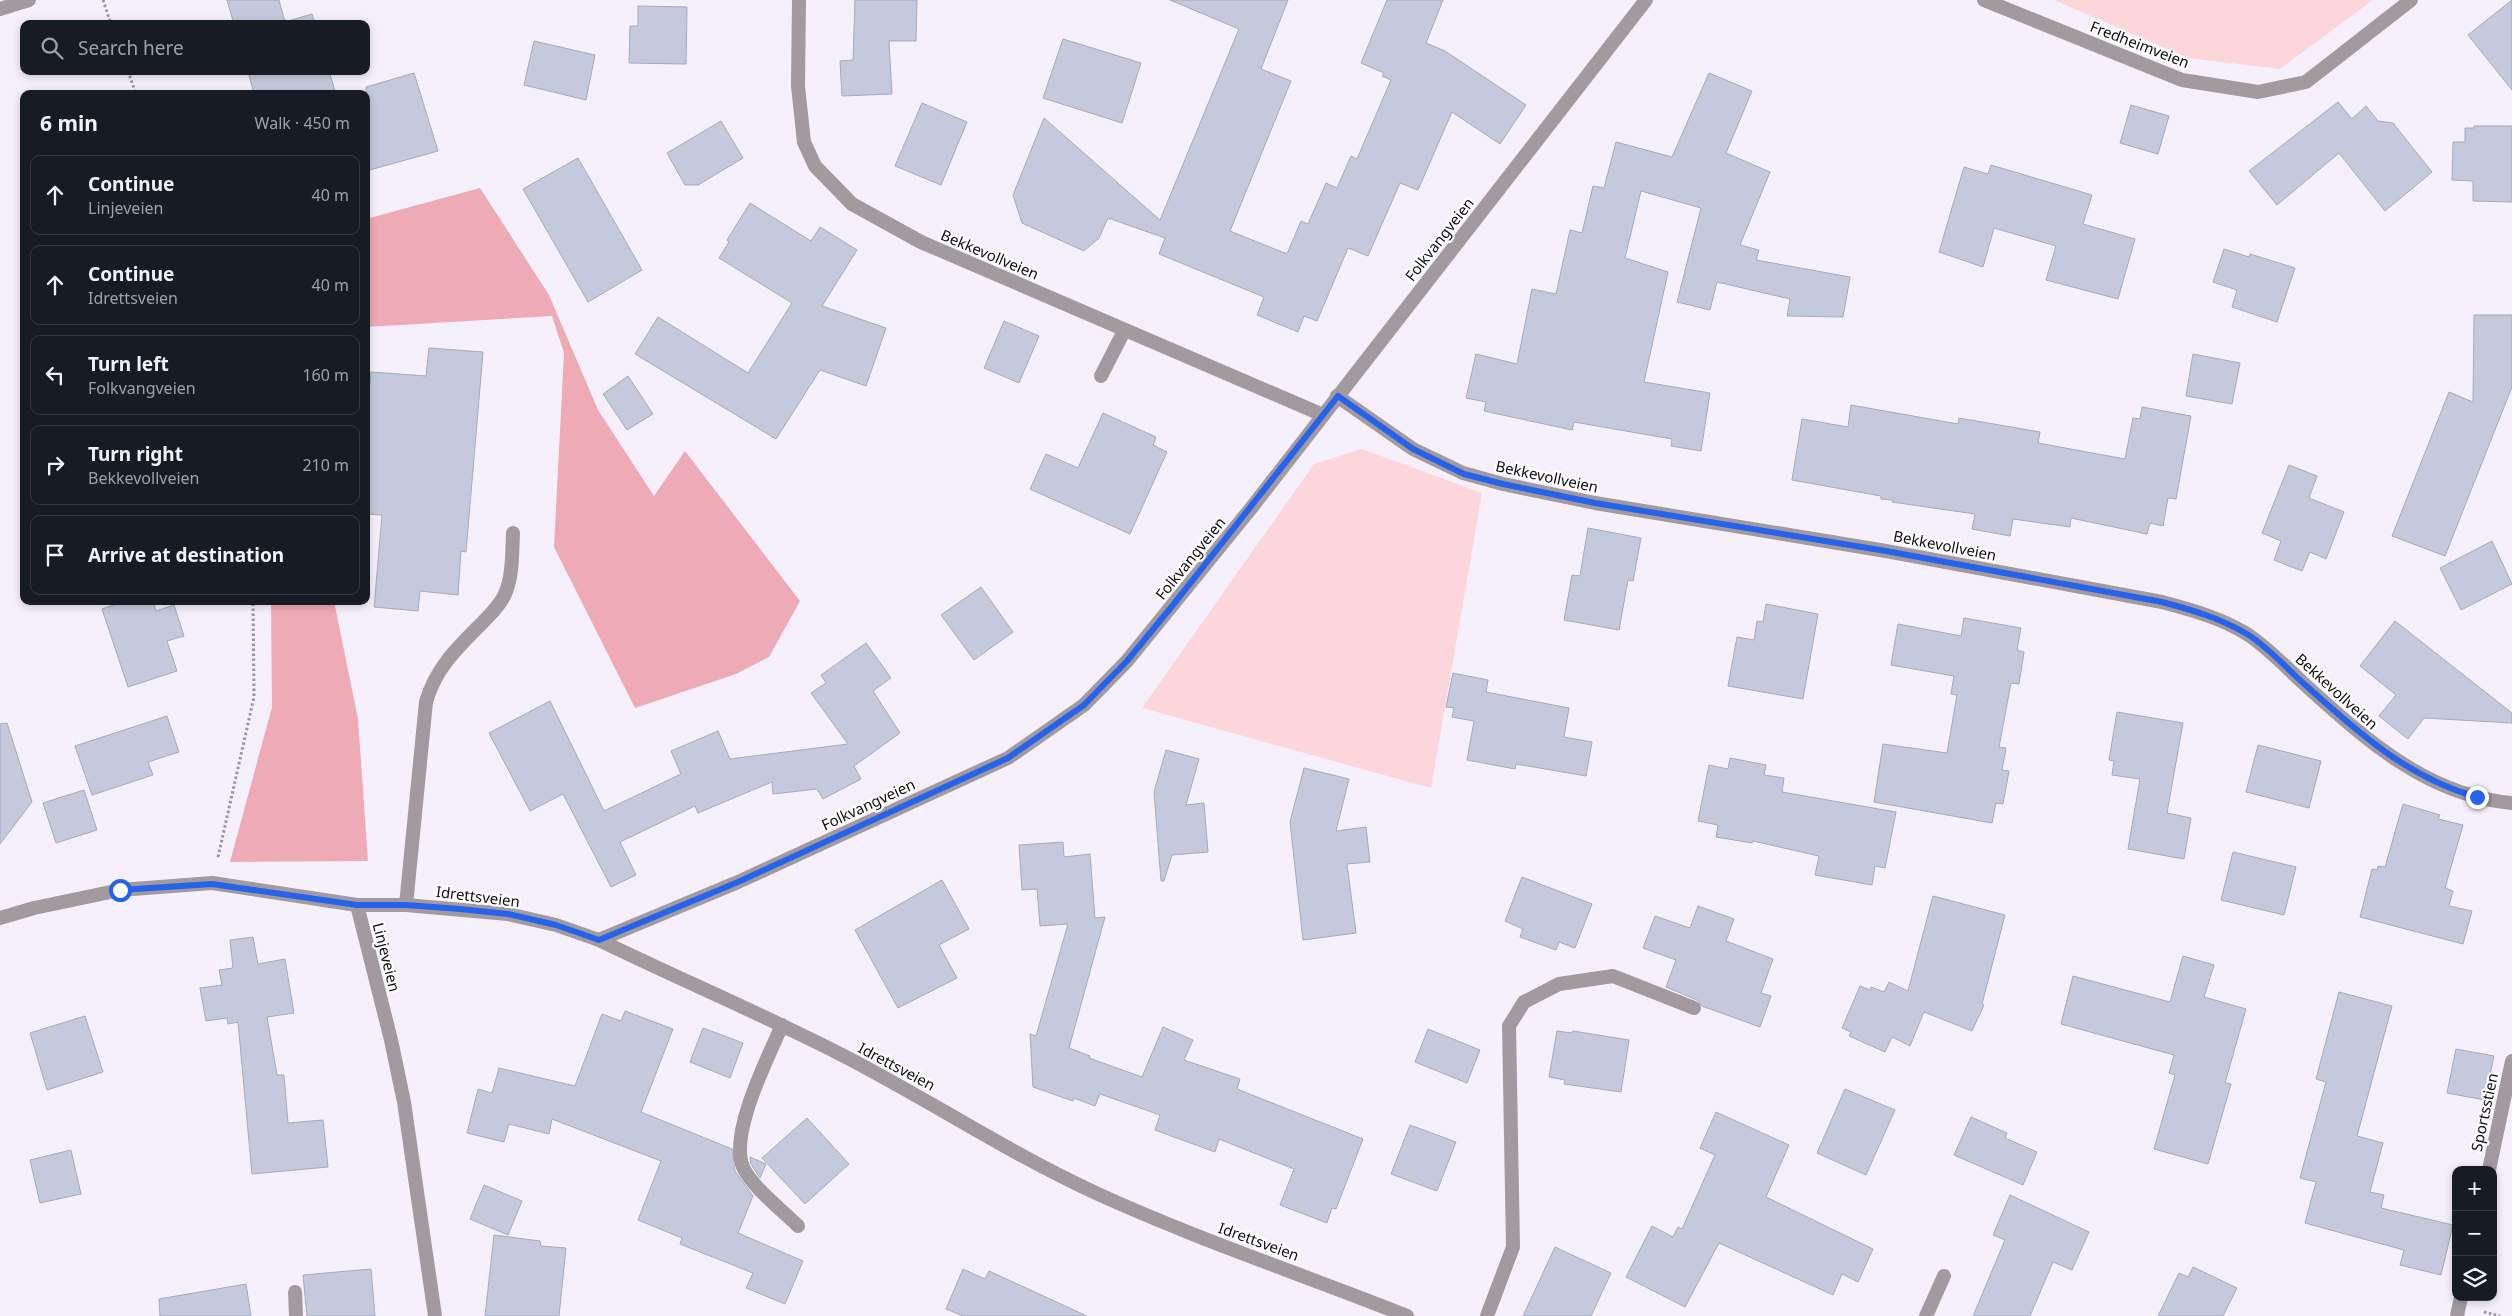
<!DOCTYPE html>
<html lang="en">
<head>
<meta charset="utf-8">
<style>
  :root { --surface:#171b24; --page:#242831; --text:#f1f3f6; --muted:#9ea1a6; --line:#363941 }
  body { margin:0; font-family:"Noto Sans",sans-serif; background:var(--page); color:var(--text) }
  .controls { position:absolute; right:15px; bottom:15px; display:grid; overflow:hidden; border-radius:10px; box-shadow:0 2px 8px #0003 }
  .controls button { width:45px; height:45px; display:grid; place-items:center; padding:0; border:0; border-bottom:1px solid var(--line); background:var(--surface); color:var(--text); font:25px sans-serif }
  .stop { position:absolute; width:15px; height:15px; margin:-11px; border:4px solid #2563eb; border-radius:50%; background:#fff }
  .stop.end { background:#2563eb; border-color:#fff; box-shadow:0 1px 5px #0008 }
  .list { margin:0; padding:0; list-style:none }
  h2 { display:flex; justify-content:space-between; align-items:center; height:65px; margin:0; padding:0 20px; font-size:21px }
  h2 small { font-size:16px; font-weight:400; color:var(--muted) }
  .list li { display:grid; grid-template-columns:32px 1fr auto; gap:15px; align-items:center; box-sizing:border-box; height:80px; margin:0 10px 10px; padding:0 10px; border:1px solid var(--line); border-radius:10px }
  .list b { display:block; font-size:19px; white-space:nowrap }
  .list p { margin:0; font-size:16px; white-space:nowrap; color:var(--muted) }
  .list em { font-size:16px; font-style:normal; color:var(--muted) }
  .icon { flex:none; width:28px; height:28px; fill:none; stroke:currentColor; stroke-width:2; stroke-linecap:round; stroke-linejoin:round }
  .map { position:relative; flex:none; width:2512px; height:1316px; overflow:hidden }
  .search { position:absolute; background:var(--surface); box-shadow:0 2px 8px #0003; left:20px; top:20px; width:350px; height:55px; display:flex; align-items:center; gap:12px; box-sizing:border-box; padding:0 18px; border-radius:10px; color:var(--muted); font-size:19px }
  .panel { position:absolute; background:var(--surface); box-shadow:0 2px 8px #0003; left:20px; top:90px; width:350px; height:515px; border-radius:10px }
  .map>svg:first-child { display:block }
  .green { fill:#fdd6db }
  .forest { fill:#efabb5 }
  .building { fill:#c4c9dd; stroke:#a5aabd }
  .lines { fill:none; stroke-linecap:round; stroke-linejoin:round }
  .path { stroke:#99959e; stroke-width:3; stroke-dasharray:2.5 2.5; stroke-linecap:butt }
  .service { stroke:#a39aa0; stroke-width:14 }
  .minor { stroke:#a39aa0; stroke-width:14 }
  .tertiary { stroke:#a39aa0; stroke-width:14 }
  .route { stroke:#2563eb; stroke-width:6 }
  .labels { text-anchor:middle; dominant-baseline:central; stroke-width:4.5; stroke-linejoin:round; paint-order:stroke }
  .street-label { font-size:15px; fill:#0f0c12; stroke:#fff }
</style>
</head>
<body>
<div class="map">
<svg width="2512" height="1316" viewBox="0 0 2512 1316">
  <rect width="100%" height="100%" fill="#f6f0fc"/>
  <g class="green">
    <polygon points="2054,0 2373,0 2280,69 2188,58"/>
    <polygon points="1362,449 1482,493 1431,788 1142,708 1314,464"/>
  </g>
  <g class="forest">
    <polygon points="480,188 549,295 598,410 654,496 685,451 800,601 769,657 736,674 635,708 554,547 564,353 552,316 366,327 366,219"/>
    <polygon points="271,601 334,601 358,719 368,861 230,862 272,707"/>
  </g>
  <g class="building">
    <polygon points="227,0 279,0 285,22 312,14 315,24 234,24"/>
    <polygon points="855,0 917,0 916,41 889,41 892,94 842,96 840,61 853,60"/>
    <polygon points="1170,0 1288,0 1261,69 1291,81 1230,231 1287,254 1301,221 1308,224 1326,183 1337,188 1351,156 1357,159 1391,80 1382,76 1384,73 1361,63 1387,0 1443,0 1426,43 1445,51 1526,105 1500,144 1452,112 1418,190 1400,183 1368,256 1348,248 1317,321 1304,316 1298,332 1257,315 1264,297 1159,254 1165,238 1108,218 1099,238 1084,251 1022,223 1013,195 1044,118 1160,220 1239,29"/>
    <polygon points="2512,0 2512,90 2468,35"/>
    <polygon points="638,6 687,7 686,64 629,63 630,26 638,26"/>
    <polygon points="1063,39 1141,63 1122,123 1043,98"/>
    <polygon points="534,41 595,55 586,100 524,85"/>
    <polygon points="248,71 329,71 336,94 254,94"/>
    <polygon points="414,73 438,151 366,171 366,87"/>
    <polygon points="1709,73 1752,91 1726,153 1770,172 1740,245 1759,250 1756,260 1850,277 1843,317 1787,316 1790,299 1717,282 1710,310 1677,302 1701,208 1641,191 1625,258 1668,272 1644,382 1710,393 1701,451 1671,446 1672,439 1574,422 1572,430 1484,411 1486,402 1466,398 1476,354 1517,364 1532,289 1556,294 1570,230 1582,233 1593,186 1604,188 1616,142 1672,157"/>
    <polygon points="2338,102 2352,119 2366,106 2378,121 2393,123 2432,172 2385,211 2339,153 2277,205 2249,171"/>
    <polygon points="922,103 967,122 941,185 895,166"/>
    <polygon points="2131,105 2169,116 2158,154 2120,143"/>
    <polygon points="721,121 743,158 698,185 685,185 667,153"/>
    <polygon points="2474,126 2512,126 2512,202 2473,201 2473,181 2452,180 2453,142 2465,142 2465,128 2474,128"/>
    <polygon points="578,158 642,270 588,302 523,189"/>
    <polygon points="1991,165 2092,195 2083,224 2135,239 2118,299 2046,280 2056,246 1994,228 1983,267 1939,252 1964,167 1988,174"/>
    <polygon points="750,203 811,241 820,227 857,250 822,306 886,328 866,386 820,370 776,439 635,354 658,317 748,373 792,303 719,258 729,242 727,240"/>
    <polygon points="2224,249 2249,257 2250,254 2295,268 2277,322 2232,307 2237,290 2213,282"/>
    <polygon points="2474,315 2512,315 2512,387 2445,556 2392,536 2449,392 2473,402"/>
    <polygon points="1004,321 1039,336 1019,383 984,368"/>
    <polygon points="429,348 483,352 466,552 461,551 458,595 420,591 418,611 374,607 382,515 366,514 366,428 371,372 426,376"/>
    <polygon points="2193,354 2240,363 2232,404 2186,396"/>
    <polygon points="628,376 653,414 627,430 603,394"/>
    <polygon points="1851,405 1958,424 1959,418 2040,432 2038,443 2125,459 2133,418 2140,419 2142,407 2191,416 2176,499 2168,498 2163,526 2150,523 2147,534 2071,518 2070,527 2013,519 2010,536 1972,529 1975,514 1892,502 1893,500 1881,499 1881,496 1792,480 1802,419 1848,427"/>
    <polygon points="1103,413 1156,437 1153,445 1167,452 1130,534 1030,489 1046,454 1078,468"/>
    <polygon points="2289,465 2317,476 2309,498 2344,512 2326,559 2310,552 2302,571 2274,560 2281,541 2262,533"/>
    <polygon points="1588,528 1641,538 1633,581 1628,580 1619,630 1564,620 1572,575 1580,576"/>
    <polygon points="2492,541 2512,584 2461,610 2440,568"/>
    <polygon points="981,587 1013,632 974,660 941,615"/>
    <polygon points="125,601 153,601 156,611 174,605 184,636 167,641 177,671 128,687 102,609"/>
    <polygon points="1766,604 1818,614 1803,699 1728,686 1737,637 1754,640 1757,621 1763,622"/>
    <polygon points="1964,618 2021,628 2017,650 2024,652 2019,684 2011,683 1999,747 2006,748 2002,770 2009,771 2003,804 1996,803 1992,823 1874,802 1883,744 1947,753 1957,695 1951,694 1954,676 1891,665 1898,624 1961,636"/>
    <polygon points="2395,621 2512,713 2512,723 2424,718 2408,739 2379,716 2396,695 2360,666"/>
    <polygon points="866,643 891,678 873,691 900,733 854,766 861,779 823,799 817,789 773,794 772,782 698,813 695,806 620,842 636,875 611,887 563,794 530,811 489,733 550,701 604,811 681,774 671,751 718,731 730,759 848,744 811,693 826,683 821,675"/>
    <polygon points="1453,673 1488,680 1486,692 1569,708 1564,737 1592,742 1586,776 1516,764 1515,769 1467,760 1474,721 1452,717 1454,708 1446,707"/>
    <polygon points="2117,712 2183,723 2167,813 2191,818 2184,859 2128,849 2140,779 2112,775 2114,761 2109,760"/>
    <polygon points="167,716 179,752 148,762 153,775 92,795 75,746"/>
    <polygon points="7,723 32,802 0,844 0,724"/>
    <polygon points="2258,745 2321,761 2309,808 2246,792"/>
    <polygon points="1166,750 1199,759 1186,805 1204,803 1208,852 1172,855 1164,881 1161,881 1154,792"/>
    <polygon points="1730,758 1766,765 1764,775 1784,778 1782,792 1896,812 1885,868 1875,866 1872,885 1815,875 1819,856 1753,841 1752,843 1716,837 1718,825 1698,821 1709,765 1728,769"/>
    <polygon points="1304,768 1349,779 1336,831 1366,827 1370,862 1347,864 1356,933 1303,940 1290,822"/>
    <polygon points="84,790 97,830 56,843 43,803"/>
    <polygon points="2403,804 2440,815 2438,819 2463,825 2445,888 2453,891 2449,906 2472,911 2463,944 2360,917 2372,869 2377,870 2378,866 2385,867"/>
    <polygon points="1063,842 1064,857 1090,854 1095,918 1105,917 1069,1048 1090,1056 1089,1058 1142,1077 1163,1027 1193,1040 1184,1060 1240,1079 1237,1089 1363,1139 1336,1209 1332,1208 1327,1223 1280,1205 1294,1169 1219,1139 1215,1152 1155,1130 1160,1115 1100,1094 1095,1106 1074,1098 1073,1101 1033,1087 1030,1034 1036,1036 1068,924 1040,926 1037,889 1022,890 1019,845"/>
    <polygon points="2233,852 2296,867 2284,915 2221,900"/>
    <polygon points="1522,877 1592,904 1575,948 1559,942 1556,950 1520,937 1523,929 1505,921"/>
    <polygon points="942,880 969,929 939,945 957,978 898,1008 855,930"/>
    <polygon points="1933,896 2005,915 1982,1004 1984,1005 1972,1031 1924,1012 1910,1046 1892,1037 1885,1052 1849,1036 1851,1032 1842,1028 1860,986 1870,990 1871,987 1884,992 1889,982 1908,991"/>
    <polygon points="1698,906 1734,919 1726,941 1773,959 1761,993 1771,996 1760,1027 1702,1006 1697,1000 1666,987 1676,960 1643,948 1655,916 1690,928"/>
    <polygon points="253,937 258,964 285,959 294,1013 267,1017 277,1075 284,1075 288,1123 323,1120 328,1167 252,1174 238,1022 228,1024 227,1018 206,1021 200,988 222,985 219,970 233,968 230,940"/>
    <polygon points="2183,956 2214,965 2204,997 2246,1009 2225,1083 2231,1084 2208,1164 2154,1149 2175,1075 2169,1073 2174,1055 2061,1024 2073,976 2170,1002"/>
    <polygon points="2339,992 2392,1006 2357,1136 2383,1143 2370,1192 2384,1195 2381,1208 2453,1225 2441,1275 2400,1265 2404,1250 2305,1223 2316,1182 2300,1178 2326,1082 2316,1079"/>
    <polygon points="625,1011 673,1029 641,1112 732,1149 735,1171 753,1196 738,1233 803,1261 785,1304 746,1288 753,1273 680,1244 682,1238 638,1220 661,1161 552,1119 549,1134 509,1124 504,1142 467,1133 478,1089 492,1093 499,1068 575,1086 602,1014 621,1021"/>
    <polygon points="85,1016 103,1072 47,1090 30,1033"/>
    <polygon points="703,1028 743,1043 730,1078 690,1062"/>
    <polygon points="1428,1029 1480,1050 1467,1083 1415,1062"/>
    <polygon points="1557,1031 1572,1033 1573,1031 1629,1040 1621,1092 1564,1084 1565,1080 1549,1077"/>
    <polygon points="2456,1049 2494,1056 2485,1100 2447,1093"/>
    <polygon points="1845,1089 1895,1110 1866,1175 1817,1153"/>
    <polygon points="1716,1112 1789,1145 1766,1197 1873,1249 1858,1282 1842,1274 1833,1295 1719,1243 1685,1307 1626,1277 1652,1226 1673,1237 1678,1227 1682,1229 1715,1155 1700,1148"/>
    <polygon points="1971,1117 2007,1133 2005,1138 2037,1152 2023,1185 1954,1155"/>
    <polygon points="807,1118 849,1164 805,1204 762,1158"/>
    <polygon points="1410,1125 1456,1142 1437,1191 1391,1174"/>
    <polygon points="71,1150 81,1194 40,1203 30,1160"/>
    <polygon points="750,1157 766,1164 760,1178 751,1164"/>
    <polygon points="484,1185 522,1201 508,1235 470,1219"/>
    <polygon points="2010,1195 2089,1232 2072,1270 2053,1262 2030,1316 1973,1316 2005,1240 1993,1235"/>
    <polygon points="494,1235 540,1241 541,1246 566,1248 559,1316 485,1316"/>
    <polygon points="1555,1247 1611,1273 1591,1316 1523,1316"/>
    <polygon points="2193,1267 2237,1288 2223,1316 2158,1316 2179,1273 2188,1277"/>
    <polygon points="371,1269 375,1316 307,1316 303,1275"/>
    <polygon points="963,1269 985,1279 989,1271 1087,1316 963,1316 946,1309"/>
    <polygon points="246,1284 251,1316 160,1316 159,1299"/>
  </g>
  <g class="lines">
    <g class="path">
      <polyline points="103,0 111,24"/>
      <polyline points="128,71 136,94"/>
      <polyline points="218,857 254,697 253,601"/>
      <polyline points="2484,1312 2500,1316"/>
    </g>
    <g class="service">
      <polyline points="1101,376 1124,331"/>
      <path d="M406 905 426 702C435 670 455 650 478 627 488 617 499 607 505 594 513 576 512 552 513 533"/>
      <path d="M782 1025C768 1058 729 1133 743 1167 752 1187 782 1210 798 1226"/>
      <polyline points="295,1292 296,1316"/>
      <polyline points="1487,1316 1513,1247 1509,1026 1524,1002 1559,984 1613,976 1694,1008"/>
      <polyline points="1926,1316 1944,1276"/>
    </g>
    <g class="minor">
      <polyline points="799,0 798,86 804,142 815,166 852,204 921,242 1323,415"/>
      <polyline points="1984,0 2182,80 2258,92 2306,82 2411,0"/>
      <polyline points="0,9 29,0"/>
      <path d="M1337 396 1413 449 1463 473 1503 484 1595 503 1886 551 2162 602C2192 610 2221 618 2247 634 2267 647 2285 666 2302 682 2363 737 2426 796 2512 803"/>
      <polyline points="357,905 391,1040 404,1102 435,1316"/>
      <path d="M599 940C679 979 762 1014 842 1055 928 1099 1010 1154 1098 1194 1199 1240 1304 1275 1407 1316"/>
      <polyline points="2489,1170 2512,1061"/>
      <polyline points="2457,1316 2461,1297"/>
    </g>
    <polyline class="tertiary" points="0,918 34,908 120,890 212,883 357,905 406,905 508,914 556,925 599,940 738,882 1008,758 1084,705 1127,661 1252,507 1646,0"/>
  </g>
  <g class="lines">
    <path class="route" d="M120 890 212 884 357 905H406L460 909 508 914 556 925 599 940 738 882 1008 758 1084 705 1127 661 1173 605 1338 396 1413 449 1464 474 1503 484 1595 503 1886 551 2162 602C2192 610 2220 618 2247 634 2267 646 2284 666 2302 682 2354 729 2407 778 2477 797"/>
  </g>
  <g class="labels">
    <g class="street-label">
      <text transform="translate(2140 44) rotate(21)">Fredheimveien</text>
      <text transform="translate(1439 239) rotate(-52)">Folkvangveien</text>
      <text transform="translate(990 254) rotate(23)">Bekkevollveien</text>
      <text transform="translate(1547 476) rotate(12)">Bekkevollveien</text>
      <text transform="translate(1945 545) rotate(11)">Bekkevollveien</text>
      <text transform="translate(1190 558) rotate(-51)">Folkvangveien</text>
      <text transform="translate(2337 691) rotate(42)">Bekkevollveien</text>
      <text transform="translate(868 804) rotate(-25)">Folkvangveien</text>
      <text transform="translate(478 896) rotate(7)">Idrettsveien</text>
      <text transform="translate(387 957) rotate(76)">Linjeveien</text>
      <text transform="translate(897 1066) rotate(28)">Idrettsveien</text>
      <text transform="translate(2484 1112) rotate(-78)">Sportsstien</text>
      <text transform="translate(1259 1241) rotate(20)">Idrettsveien</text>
    </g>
  </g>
</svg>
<div class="controls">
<button>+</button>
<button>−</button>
<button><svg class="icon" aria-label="layers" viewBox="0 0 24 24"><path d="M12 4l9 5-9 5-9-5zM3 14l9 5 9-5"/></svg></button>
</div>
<div class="stop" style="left:120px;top:890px"></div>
<div class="stop end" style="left:2477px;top:797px"></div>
<div class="search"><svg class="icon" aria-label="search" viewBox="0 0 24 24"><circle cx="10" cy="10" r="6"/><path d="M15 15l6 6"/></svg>Search here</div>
<section class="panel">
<h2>6 min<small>Walk · 450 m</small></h2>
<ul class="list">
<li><svg class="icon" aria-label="ahead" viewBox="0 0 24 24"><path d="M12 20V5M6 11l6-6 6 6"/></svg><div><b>Continue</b><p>Linjeveien</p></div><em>40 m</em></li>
<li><svg class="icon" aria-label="ahead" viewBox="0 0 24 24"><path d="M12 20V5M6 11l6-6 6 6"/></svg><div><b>Continue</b><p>Idrettsveien</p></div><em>40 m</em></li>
<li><svg class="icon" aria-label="left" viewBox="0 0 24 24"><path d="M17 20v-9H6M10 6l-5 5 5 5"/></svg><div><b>Turn left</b><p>Folkvangveien</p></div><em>160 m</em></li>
<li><svg class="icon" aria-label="right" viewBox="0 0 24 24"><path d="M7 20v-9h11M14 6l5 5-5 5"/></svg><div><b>Turn right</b><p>Bekkevollveien</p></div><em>210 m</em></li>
<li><svg class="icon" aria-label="arrive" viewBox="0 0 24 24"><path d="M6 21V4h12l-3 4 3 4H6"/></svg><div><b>Arrive at destination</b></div></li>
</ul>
</section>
</div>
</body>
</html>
